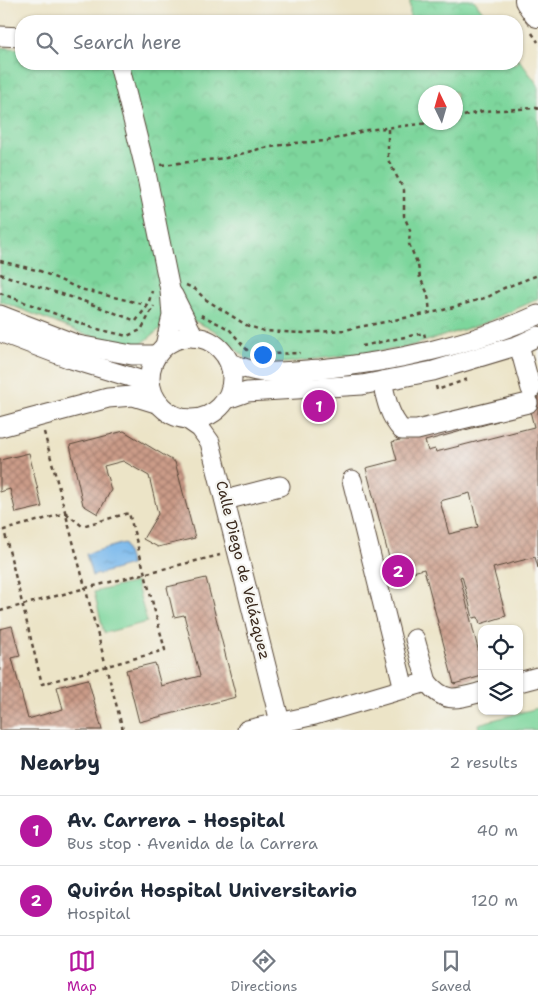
<!DOCTYPE html>
<html lang="en">
<head>
<meta charset="utf-8">
<style>
  :root { --surface:#fff; --page:#f2f2f3; --text:#1f2937; --muted:#747a83; --line:#e0e1e3; --accent:#b5179e }
  body { margin:0; font-family:"Shantell Sans",sans-serif; background:var(--page); color:var(--text) }
  .controls { position:absolute; right:15px; bottom:15px; display:grid; overflow:hidden; border-radius:10px; box-shadow:0 1px 4px #0004 }
  .controls button { width:45px; height:45px; display:grid; place-items:center; padding:0; border:0; border-bottom:1px solid var(--line); background:var(--surface); color:var(--text); font:25px sans-serif }
  .compass { position:absolute; left:418px; top:85px; width:45px; height:45px; border-radius:50%; background:var(--surface); box-shadow:0 1px 4px #0004; rotate:355deg }
  .you { position:absolute; left:262px; top:354px; width:18px; height:18px; margin:-12px; border:4px solid #fff; border-radius:50%; background:#1a73e8; box-shadow:0 0 0 8px #1a73e833 }
  .badge { display:grid; place-items:center; width:32px; height:32px; border-radius:50%; background:var(--accent); color:#fff; font-size:16px; font-weight:700 }
  .pin { position:absolute; translate:-50% -50%; border:2px solid #fff; box-shadow:0 1px 5px #0006 }
  .list { margin:0; padding:0; list-style:none }
  h2 { display:flex; justify-content:space-between; align-items:center; height:65px; margin:0; padding:0 20px; font-size:21px }
  h2 small { font-size:16px; font-weight:400; color:var(--muted) }
  .list li { display:grid; grid-template-columns:32px 1fr auto; gap:15px; align-items:center; box-sizing:border-box; height:70px; padding:0 20px; border-top:1px solid var(--line) }
  .list b { display:block; font-size:19px; white-space:nowrap }
  .list p { margin:0; font-size:16px; white-space:nowrap; color:var(--muted) }
  .list em { font-size:16px; font-style:normal; color:var(--muted) }
  .icon { flex:none; width:28px; height:28px; fill:none; stroke:currentColor; stroke-width:2; stroke-linecap:round; stroke-linejoin:round }
  .map { position:relative; flex:none; width:538px; height:730px; overflow:hidden }
  .search { position:absolute; background:var(--surface); box-shadow:0 1px 4px #0004; left:15px; right:15px; top:15px; height:55px; display:flex; align-items:center; gap:12px; box-sizing:border-box; padding:0 18px; border-radius:20px; color:var(--muted); font-size:19px }
  .sheet { height:205px; background:var(--surface) }
  nav { display:flex; justify-content:space-around; align-items:center; box-sizing:border-box; height:70px; border-top:1px solid var(--line); background:var(--surface); font-size:14px; color:var(--muted) }
  nav a { display:grid; justify-items:center; gap:2px }
  nav .on { color:var(--accent) }
  .map>svg:first-child { display:block }
  .park { fill:url(#park-crowns); stroke:#5c805d; fill-rule:evenodd }
  .pitch { fill:#7dd69c; stroke:#5c805d }
  .water { fill:url(#water-ripples); stroke:#5a7185 }
  .building { fill:url(#building-cross-hatch); fill-rule:evenodd }
  .lines { fill:none; stroke-linecap:round; stroke-linejoin:round }
  .minor-casing { stroke:#564637; stroke-width:21 }
  .highway-casing { stroke:#564637; stroke-width:30 }
  .path { stroke:#564637; stroke-width:2.5; stroke-dasharray:4 4; stroke-linecap:butt }
  .minor { stroke:#fff; stroke-width:19 }
  .highway { stroke:#fff; stroke-width:28 }
  .labels { text-anchor:middle; dominant-baseline:central; stroke-width:4.5; stroke-linejoin:round; paint-order:stroke }
  .street-label { font-size:15px; fill:#3b2a1e; stroke:#f6f6f2 }
</style>
</head>
<body>
<div class="map">
<svg width="538" height="730" viewBox="0 0 538 730">
  <defs>
    <pattern id="park-crowns" width="20" height="18" patternUnits="userSpaceOnUse" patternTransform="scale(1.25)"><rect width="20" height="18" fill="#7dd69c"/><path d="M2 6a3 3 0 1 1 6 0M12 15a3 3 0 1 1 6 0" fill="none" stroke="#6db886"/></pattern>
    <pattern id="water-ripples" width="26" height="14" patternUnits="userSpaceOnUse" patternTransform="scale(1.25)"><rect width="26" height="14" fill="#78b8ec"/><path d="M2 4q2-2 4 0t4 0M15 11q2-2 4 0t4 0" fill="none" stroke="#6496bf"/></pattern>
    <pattern id="building-cross-hatch" width="8" height="8" patternUnits="userSpaceOnUse" patternTransform="scale(1.25)"><rect width="8" height="8" fill="#cb9b88"/><path d="M0 0l8 8M0 8l8-8" fill="none" stroke="#a67f6f"/></pattern>
  </defs>
  <rect width="100%" height="100%" fill="#f6f6f2"/>
  <filter id="ink" filterUnits="userSpaceOnUse"><feTurbulence type="fractalNoise" baseFrequency=".02" numOctaves="2"/><feDisplacementMap in="SourceGraphic" scale="10" xChannelSelector="R" yChannelSelector="G"/><feConvolveMatrix kernelMatrix="1 2 1 2 8 2 1 2 1" color-interpolation-filters="sRGB"/></filter>
  <filter id="wash" filterUnits="userSpaceOnUse"><feTurbulence type="fractalNoise" baseFrequency=".0096" numOctaves="4" result="noise"/><feDisplacementMap in="SourceGraphic" scale="20" xChannelSelector="R" yChannelSelector="G"/><feGaussianBlur stdDeviation="1.12" result="paint"/><feColorMatrix in="noise" values="0 0 0 0 0 0 0 0 0 0 0 0 0 0 0 0 0 1.4 0 .05"/><feComposite in="paint" operator="in"/></filter>
  <g filter="url(#wash)">
    <rect width="100%" height="100%" fill="#ece4c7"/>
    <g class="park">
      <polygon points="410,0 474,0 490,21 410,21"/>
      <path d="M0 47 21 49V64H517V57L538 85V299L485 323 404 348 285 363 247 359 215 331 163 306 161 328 138 347 84 334 0 301ZM426 92H456V122H426Z"/>
    </g>
    <g class="pitch">
      <polygon points="136,582 147,622 104,633 94,592"/>
      <polygon points="538,708 538,730 479,730 478,724"/>
    </g>
    <polygon class="water" points="124,543 131,565 92,576 86,554"/>
    <g id="blocks">
      <g class="building">
        <path d="M538 394V568L535 557 493 568 506 616 480 624 478 617 473 618 462 576 460 577 482 665V676L454 684 424 569 394 577 366 468 397 460 392 442 496 414 498 421 425 441 428 451 435 449 436 452 534 427 528 403ZM470 493 478 527 449 534 440 501Z"/>
        <polygon points="124,431 175,462 195,538 158,547 143,539 158,514 149,476 123,461 104,466 111,490 98,514 83,505 70,445"/>
        <polygon points="29,453 42,507 16,513 10,489 0,492 0,460"/>
        <polygon points="206,578 236,697 139,722 126,670 155,663 161,686 200,676 184,615 174,617 167,587"/>
        <polygon points="12,626 20,656 12,658 28,719 63,709 57,687 88,679 102,730 0,730 0,629"/>
      </g>
    </g>
  </g>
  <g filter="url(#ink)">
    <use href="#blocks" fill-opacity="0" stroke="#564637" stroke-width="1"/>
    <g class="lines">
      <defs>
        <g id="minor">
          <polyline points="0,36 21,37"/>
          <polyline points="119,64 145,168 170,290 172,316 165,346"/>
          <polyline points="173,295 194,337"/>
          <polyline points="0,315 78,345 132,355 156,355"/>
          <polyline points="0,332 71,359 150,383"/>
          <circle cx="191" cy="378" r="41"/>
          <polyline points="519,345 531,389"/>
          <path d="M230 363C240 367 251 371 263 372 282 373 301 370 320 369 392 362 472 345 538 315"/>
          <path d="M382 381C386 399 389 416 402 430H417L528 403"/>
          <polyline points="227,399 247,392 362,385 433,371 519,345 538,336"/>
          <polyline points="187,419 200,428 210,442 282,730"/>
          <polyline points="0,427 108,398 133,396 159,404"/>
          <polyline points="352,480 404,689"/>
          <polyline points="225,500 280,486"/>
          <path d="M427 682C445 704 456 699 482 692"/>
          <polyline points="519,682 538,677"/>
          <polyline points="247,730 315,715 427,682 415,639"/>
        </g>
        <polyline id="highway" points="529,0 538,13"/>
      </defs>
      <use href="#minor" class="minor-casing"/>
      <use href="#highway" class="highway-casing"/>
      <g class="path">
        <polyline points="532,33 538,42"/>
        <polyline points="456,118 483,111 537,108 538,110"/>
        <polyline points="388,129 388,160 404,190 404,216 410,230 409,244 418,265 420,278 428,294 430,313"/>
        <polyline points="161,165 226,158 259,149 294,143 327,141 367,130 439,122"/>
        <polyline points="0,261 40,271 80,289 147,305"/>
        <polyline points="0,274 86,302 136,321 148,305 152,291"/>
        <polyline points="186,285 195,289 205,299 246,325 264,331 303,333 344,330 440,311 488,297 504,288 538,275"/>
        <polyline points="0,293 93,328 127,336 141,330 154,306"/>
        <polyline points="201,315 229,329 248,351 270,354 300,353"/>
        <polyline points="362,346 424,333 425,337"/>
        <polyline points="436,386 437,390 468,379"/>
        <polyline points="44,432 123,730"/>
        <polygon points="66,513 82,526 129,513 165,650 42,684 4,530"/>
        <polyline points="0,611 86,588 220,555"/>
      </g>
      <use href="#minor" class="minor"/>
      <use href="#highway" class="highway"/>
    </g>
  </g>
  <g class="labels">
    <g class="street-label">
      <text transform="translate(243 570) rotate(76)">Calle Diego de Velázquez</text>
    </g>
  </g>
</svg>
<div class="controls">
<button><svg class="icon" aria-label="locate" viewBox="0 0 24 24"><circle cx="12" cy="12" r="6"/><path d="M12 2v4M12 18v4M2 12h4M18 12h4"/></svg></button>
<button><svg class="icon" aria-label="layers" viewBox="0 0 24 24"><path d="M12 4l9 5-9 5-9-5zM3 14l9 5 9-5"/></svg></button>
</div>
<svg class="compass" viewBox="-18 -18 36 36"><path d="M0-13l5 13h-10z" fill="#e53935"/><path d="M0 13l5-13h-10z" fill="#747a83"/></svg>
<div class="you"></div>
<div class="pin badge" style="left:319px;top:406px">1</div>
<div class="pin badge" style="left:398px;top:571px">2</div>
<div class="search"><svg class="icon" aria-label="search" viewBox="0 0 24 24"><circle cx="10" cy="10" r="6"/><path d="M15 15l6 6"/></svg>Search here</div>
</div>
<section class="sheet">
<h2>Nearby<small>2 results</small></h2>
<ul class="list">
<li><span class="badge">1</span><div><b>Av. Carrera - Hospital</b><p>Bus stop · Avenida de la Carrera</p></div><em>40 m</em></li>
<li><span class="badge">2</span><div><b>Quirón Hospital Universitario</b><p>Hospital</p></div><em>120 m</em></li>
</ul>
</section>
<nav>
<a class="on"><svg class="icon" aria-label="map" viewBox="0 0 24 24"><path d="M3 6l6-2 6 2 6-2v14l-6 2-6-2-6 2zM9 4v14M15 6v14"/></svg>Map</a>
<a><svg class="icon" aria-label="directions" viewBox="0 0 24 24"><path d="M12 3l9 9-9 9-9-9zM9 14v-3h6M13 9l2 2-2 2"/></svg>Directions</a>
<a><svg class="icon" aria-label="saved" viewBox="0 0 24 24"><path d="M7 4h10v16l-5-4-5 4z"/></svg>Saved</a>
</nav>
</body>
</html>
